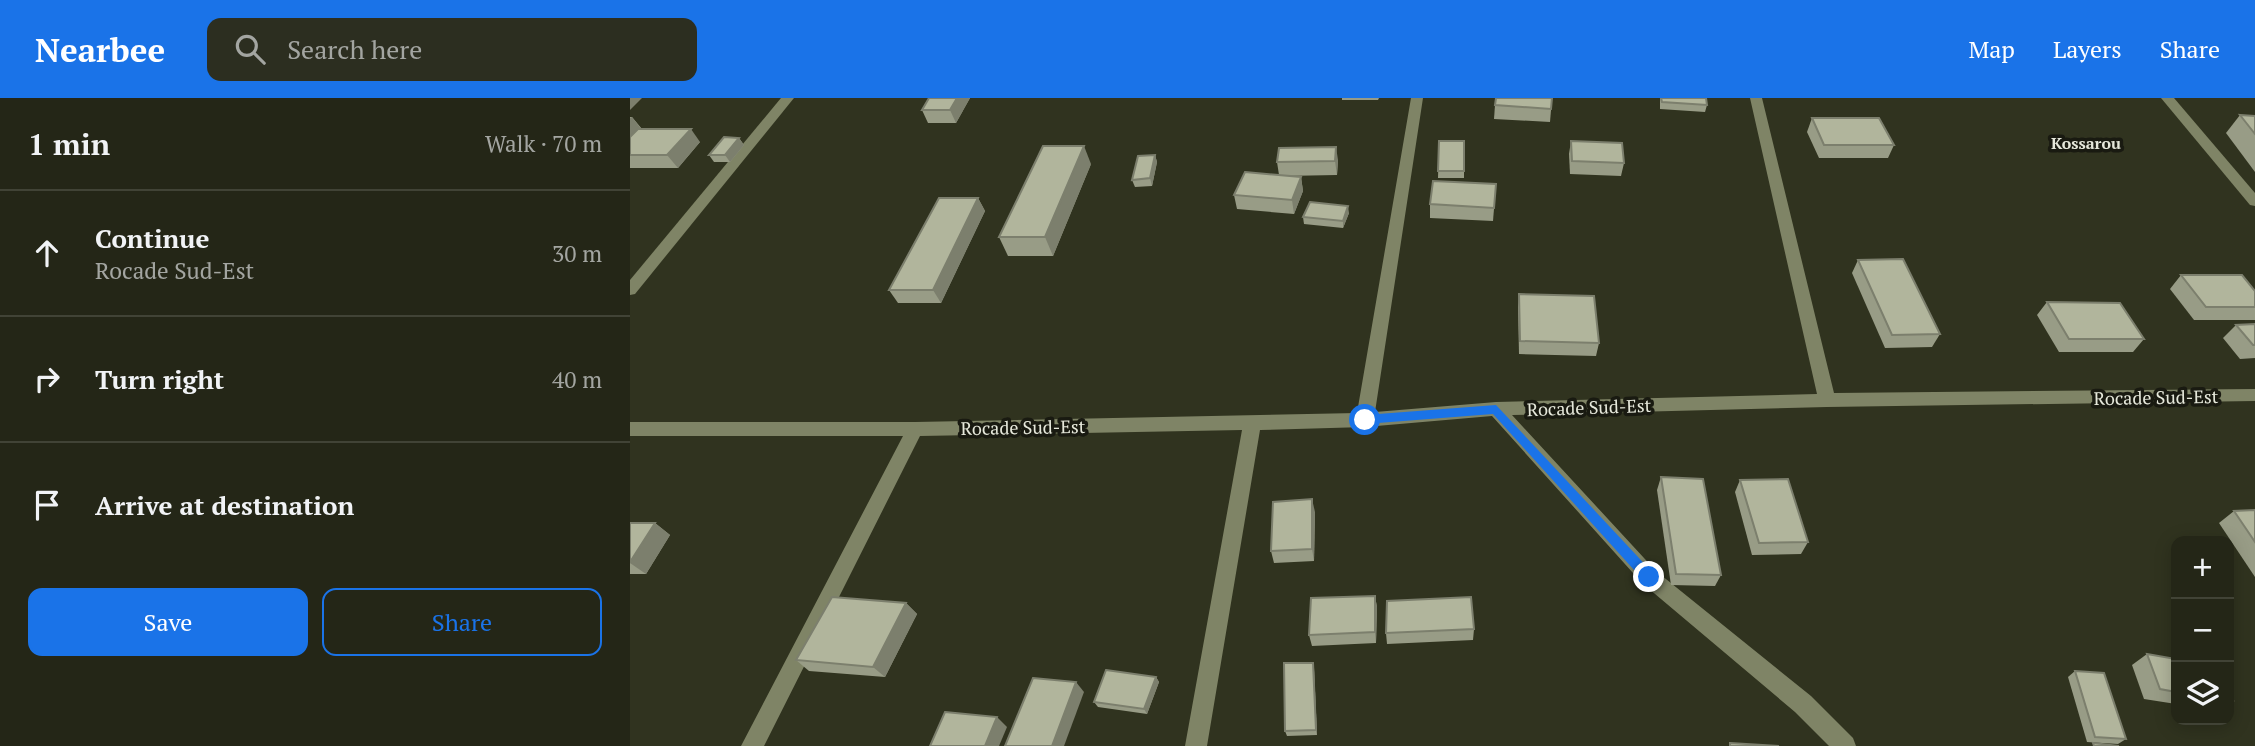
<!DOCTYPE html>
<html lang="en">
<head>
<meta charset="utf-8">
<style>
  :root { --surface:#242617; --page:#2c2e20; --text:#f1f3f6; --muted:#a3a5a1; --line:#414336; --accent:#1a73e8 }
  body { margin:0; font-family:"PT Serif",serif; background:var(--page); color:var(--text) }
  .controls { position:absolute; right:21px; bottom:21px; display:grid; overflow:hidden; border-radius:14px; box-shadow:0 4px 18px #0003 }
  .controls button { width:63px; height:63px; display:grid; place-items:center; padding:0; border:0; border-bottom:2px solid var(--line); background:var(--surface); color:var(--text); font:35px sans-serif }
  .stop { position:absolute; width:21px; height:21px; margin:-16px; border:5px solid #1a73e8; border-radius:50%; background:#fff }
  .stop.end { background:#1a73e8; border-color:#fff; box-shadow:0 2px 7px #0008 }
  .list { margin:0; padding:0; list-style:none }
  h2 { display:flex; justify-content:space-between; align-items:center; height:91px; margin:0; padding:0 28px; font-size:30px }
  h2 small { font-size:23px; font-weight:400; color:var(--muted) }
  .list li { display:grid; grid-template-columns:46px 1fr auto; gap:21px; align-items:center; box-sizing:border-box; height:126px; padding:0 28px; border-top:2px solid var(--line) }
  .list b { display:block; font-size:26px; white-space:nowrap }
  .list p { margin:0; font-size:23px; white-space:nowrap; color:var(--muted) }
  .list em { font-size:23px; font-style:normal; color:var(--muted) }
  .actions { display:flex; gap:14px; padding:21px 28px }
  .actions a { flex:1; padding:16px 0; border:2px solid var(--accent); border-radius:14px; text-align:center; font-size:24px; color:var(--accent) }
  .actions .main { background:var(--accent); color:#fff }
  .icon { flex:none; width:38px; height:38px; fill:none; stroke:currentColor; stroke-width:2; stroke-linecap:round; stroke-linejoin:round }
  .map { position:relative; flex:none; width:1625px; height:648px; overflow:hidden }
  header { display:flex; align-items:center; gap:42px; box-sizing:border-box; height:98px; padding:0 35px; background:var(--accent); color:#fff }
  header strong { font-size:33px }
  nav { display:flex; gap:38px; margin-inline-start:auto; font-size:24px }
  .search { width:490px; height:63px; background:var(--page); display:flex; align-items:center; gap:18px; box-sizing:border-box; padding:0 24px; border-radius:14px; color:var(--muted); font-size:26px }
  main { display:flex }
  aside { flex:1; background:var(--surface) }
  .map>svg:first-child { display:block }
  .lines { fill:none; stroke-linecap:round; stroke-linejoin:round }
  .minor { fill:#7f8466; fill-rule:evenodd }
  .wall { fill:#989c86 }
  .shaded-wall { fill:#7c7f6d }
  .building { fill:#b1b59c; stroke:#7c7f6d; stroke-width:2 }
  .route { fill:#1a73e8 }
  .labels { text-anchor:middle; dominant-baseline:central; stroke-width:7; stroke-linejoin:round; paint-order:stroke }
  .far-neighbourhood-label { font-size:16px; font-weight:bold; fill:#e6e8db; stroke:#191a11 }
  .street-label { font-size:18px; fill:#e6e8db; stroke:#191a11 }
</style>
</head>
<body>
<header>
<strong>Nearbee</strong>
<div class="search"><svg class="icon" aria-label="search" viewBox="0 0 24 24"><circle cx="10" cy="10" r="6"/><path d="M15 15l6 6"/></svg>Search here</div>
<nav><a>Map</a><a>Layers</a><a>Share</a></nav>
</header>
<main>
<aside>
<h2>1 min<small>Walk · 70 m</small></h2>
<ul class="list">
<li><svg class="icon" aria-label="ahead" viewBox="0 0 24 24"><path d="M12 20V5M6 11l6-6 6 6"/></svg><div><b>Continue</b><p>Rocade Sud-Est</p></div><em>30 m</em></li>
<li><svg class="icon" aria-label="right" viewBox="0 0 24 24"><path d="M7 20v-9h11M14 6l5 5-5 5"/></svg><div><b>Turn right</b></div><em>40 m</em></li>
<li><svg class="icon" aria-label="arrive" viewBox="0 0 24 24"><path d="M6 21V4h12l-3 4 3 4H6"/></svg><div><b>Arrive at destination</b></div></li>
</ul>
<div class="actions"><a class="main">Save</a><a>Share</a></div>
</aside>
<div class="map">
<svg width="1625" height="648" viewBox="0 0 1625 648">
  <rect width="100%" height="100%" fill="#30331f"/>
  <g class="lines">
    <g class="minor">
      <polygon points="151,0 164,0 5,196 0,197 0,182"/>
      <polygon points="781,0 793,0 745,314 866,304 1187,296 1120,0 1132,0 1204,295 1625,291 1625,303 1197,309 882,317 1026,473 1181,598 1223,640 1226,648 1199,648 1165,614 1012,485 862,318 735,329 630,332 577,648 555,648 612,332 290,338 134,648 111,648 273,338 0,338 0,324 285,324 727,315"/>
      <polygon points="1531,0 1544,0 1625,95 1625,108 1620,107"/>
    </g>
  </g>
  <g class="wall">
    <polygon points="299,0 340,0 326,25 298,25 292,12"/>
    <polygon points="712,0 749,0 748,2 712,2"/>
    <polygon points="922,0 920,24 864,21 865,7"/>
    <polygon points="1030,0 1076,0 1077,7 1075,14 1030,11"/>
    <polygon points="1610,17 1625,18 1625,74 1596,35"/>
    <polygon points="0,19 2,19 12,31 70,44 48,70 0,70"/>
    <polygon points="1182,20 1264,47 1258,60 1189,60 1177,34"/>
    <polygon points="109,40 114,47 100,64 84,64 79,57"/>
    <polygon points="809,43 834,43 834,80 808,80"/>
    <polygon points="941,43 994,65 991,78 940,76 939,56"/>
    <polygon points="525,57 527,64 522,88 505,89 502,82"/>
    <polygon points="708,62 707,77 654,78 671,79 673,93 664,116 607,111 604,97 649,77 647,64"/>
    <polygon points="461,66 423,158 378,158 369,139"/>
    <polygon points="866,86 863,123 800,120 800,106"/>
    <polygon points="348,100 355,113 311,205 268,205 259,192"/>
    <polygon points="719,115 713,130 674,126 673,119"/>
    <polygon points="1228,162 1310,236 1302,249 1255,250 1222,175"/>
    <polygon points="1551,177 1625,193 1625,222 1564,222 1540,191"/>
    <polygon points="889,196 969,245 966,258 889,256 888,209"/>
    <polygon points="1417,204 1514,241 1503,254 1429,254 1407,217"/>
    <polygon points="1625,226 1625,260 1610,261 1593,240 1606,227"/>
    <polygon points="1031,379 1091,477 1085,488 1041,487 1027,392"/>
    <polygon points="1110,382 1178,444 1171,456 1122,457 1105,394"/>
    <polygon points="1625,412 1625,479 1589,425 1604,413"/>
    <polygon points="685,414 684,463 644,465 641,453"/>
    <polygon points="0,425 25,425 40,437 16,476 0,476"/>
    <polygon points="745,498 747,509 746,545 682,548 679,537"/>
    <polygon points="276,505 287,516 255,579 179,573 166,562"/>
    <polygon points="844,531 843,542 757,546 756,535"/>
    <polygon points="1517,556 1546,561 1546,606 1514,601 1502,567"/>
    <polygon points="684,570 687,637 657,638 655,633"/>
    <polygon points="1445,573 1496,641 1488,646 1457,644 1438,579"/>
    <polygon points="526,579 529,584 517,616 468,609 464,604"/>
  </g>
  <g class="shaded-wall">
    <polygon points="0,0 12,0 0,12"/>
    <polygon points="327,0 340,0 326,25 320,12"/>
    <polygon points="2,19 12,32 0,44 0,20"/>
    <polygon points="61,31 70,44 48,70 37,57"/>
    <polygon points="109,40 114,47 100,64 95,57"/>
    <polygon points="454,48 461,66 423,158 415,139"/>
    <polygon points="706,49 708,62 707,77 705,63"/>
    <polygon points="525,57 527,64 522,88 520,80"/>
    <polygon points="671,79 673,93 664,116 662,102"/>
    <polygon points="348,100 355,113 311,205 303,192"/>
    <polygon points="718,108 719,115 713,130 713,123"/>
    <polygon points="682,401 685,414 684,463 682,451"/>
    <polygon points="25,425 40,437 16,476 0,465"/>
    <polygon points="745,498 747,509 746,545 745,534"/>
    <polygon points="276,505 287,516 255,579 243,569"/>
    <polygon points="683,565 684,570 687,637 686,632"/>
    <polygon points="526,579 529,584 517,616 514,611"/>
    <polygon points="446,584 454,594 434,648 422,648"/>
    <polygon points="367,619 377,629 369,648 355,648"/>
  </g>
  <g class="building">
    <polygon points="299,0 327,0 320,12 292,12"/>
    <polygon points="866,0 922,0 921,11 865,7"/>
    <polygon points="1031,0 1076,0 1077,7 1032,4"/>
    <polygon points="1610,17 1625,18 1625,36"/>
    <polygon points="1182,20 1249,20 1264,47 1194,47"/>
    <polygon points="8,31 61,31 37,57 0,57 0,39"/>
    <polygon points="94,39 109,40 95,57 79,57"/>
    <polygon points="809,43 834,43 834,73 808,73"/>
    <polygon points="941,43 992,45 994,65 942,63"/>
    <polygon points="413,48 454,48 415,139 369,139"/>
    <polygon points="706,49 705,63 647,64 649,50"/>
    <polygon points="525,57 520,80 502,82 508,58"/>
    <polygon points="615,74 671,79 662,102 604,97"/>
    <polygon points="803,83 866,86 864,110 800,106"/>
    <polygon points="309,100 348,100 303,192 259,192"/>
    <polygon points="680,104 718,108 713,123 673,119"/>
    <polygon points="1273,161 1310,236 1262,237 1228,162"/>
    <polygon points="1551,177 1612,177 1625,193 1625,209 1576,209"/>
    <polygon points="889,196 964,198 969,245 890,243"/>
    <polygon points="1417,204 1490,205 1514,241 1439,241"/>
    <polygon points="1625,226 1625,247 1623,247 1606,227"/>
    <polygon points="1031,379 1073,381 1091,477 1046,476"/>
    <polygon points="1158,381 1178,444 1129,445 1110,382"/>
    <polygon points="682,401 682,451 641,453 643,404"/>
    <polygon points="1625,412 1625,444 1604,413"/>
    <polygon points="0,425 25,425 0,464"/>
    <polygon points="745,498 745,534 679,537 681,500"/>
    <polygon points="202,499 276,505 243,569 166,562"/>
    <polygon points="841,499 844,531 756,535 757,503"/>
    <polygon points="1517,556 1546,561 1546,594 1530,591"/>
    <polygon points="654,565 683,565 686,632 655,633"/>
    <polygon points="476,572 526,579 514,611 464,604"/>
    <polygon points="1445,573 1474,575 1496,641 1465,639"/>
    <polygon points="403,580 446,584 422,648 375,648"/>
    <polygon points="1599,591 1603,602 1599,601"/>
    <polygon points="315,614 367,619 355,648 300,648"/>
    <polygon points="1100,645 1149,648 1100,648"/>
    <polygon points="1463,645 1489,648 1464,648"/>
  </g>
  <polygon class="route" points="866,307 1023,475 1023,483 1014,483 863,316 735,326 729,322 735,317"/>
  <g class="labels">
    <g class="far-neighbourhood-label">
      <text x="1456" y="45">Kossarou</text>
    </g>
    <g class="street-label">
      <text transform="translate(1526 299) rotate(-1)">Rocade Sud-Est</text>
      <text transform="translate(959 309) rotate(-2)">Rocade Sud-Est</text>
      <text transform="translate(393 329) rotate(-1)">Rocade Sud-Est</text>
    </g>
  </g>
</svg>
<div class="controls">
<button>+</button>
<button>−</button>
<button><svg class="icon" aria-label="layers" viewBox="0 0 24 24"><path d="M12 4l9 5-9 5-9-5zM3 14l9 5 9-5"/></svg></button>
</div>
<div class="stop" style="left:735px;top:322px"></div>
<div class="stop end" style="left:1019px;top:479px"></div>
</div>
</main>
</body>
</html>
